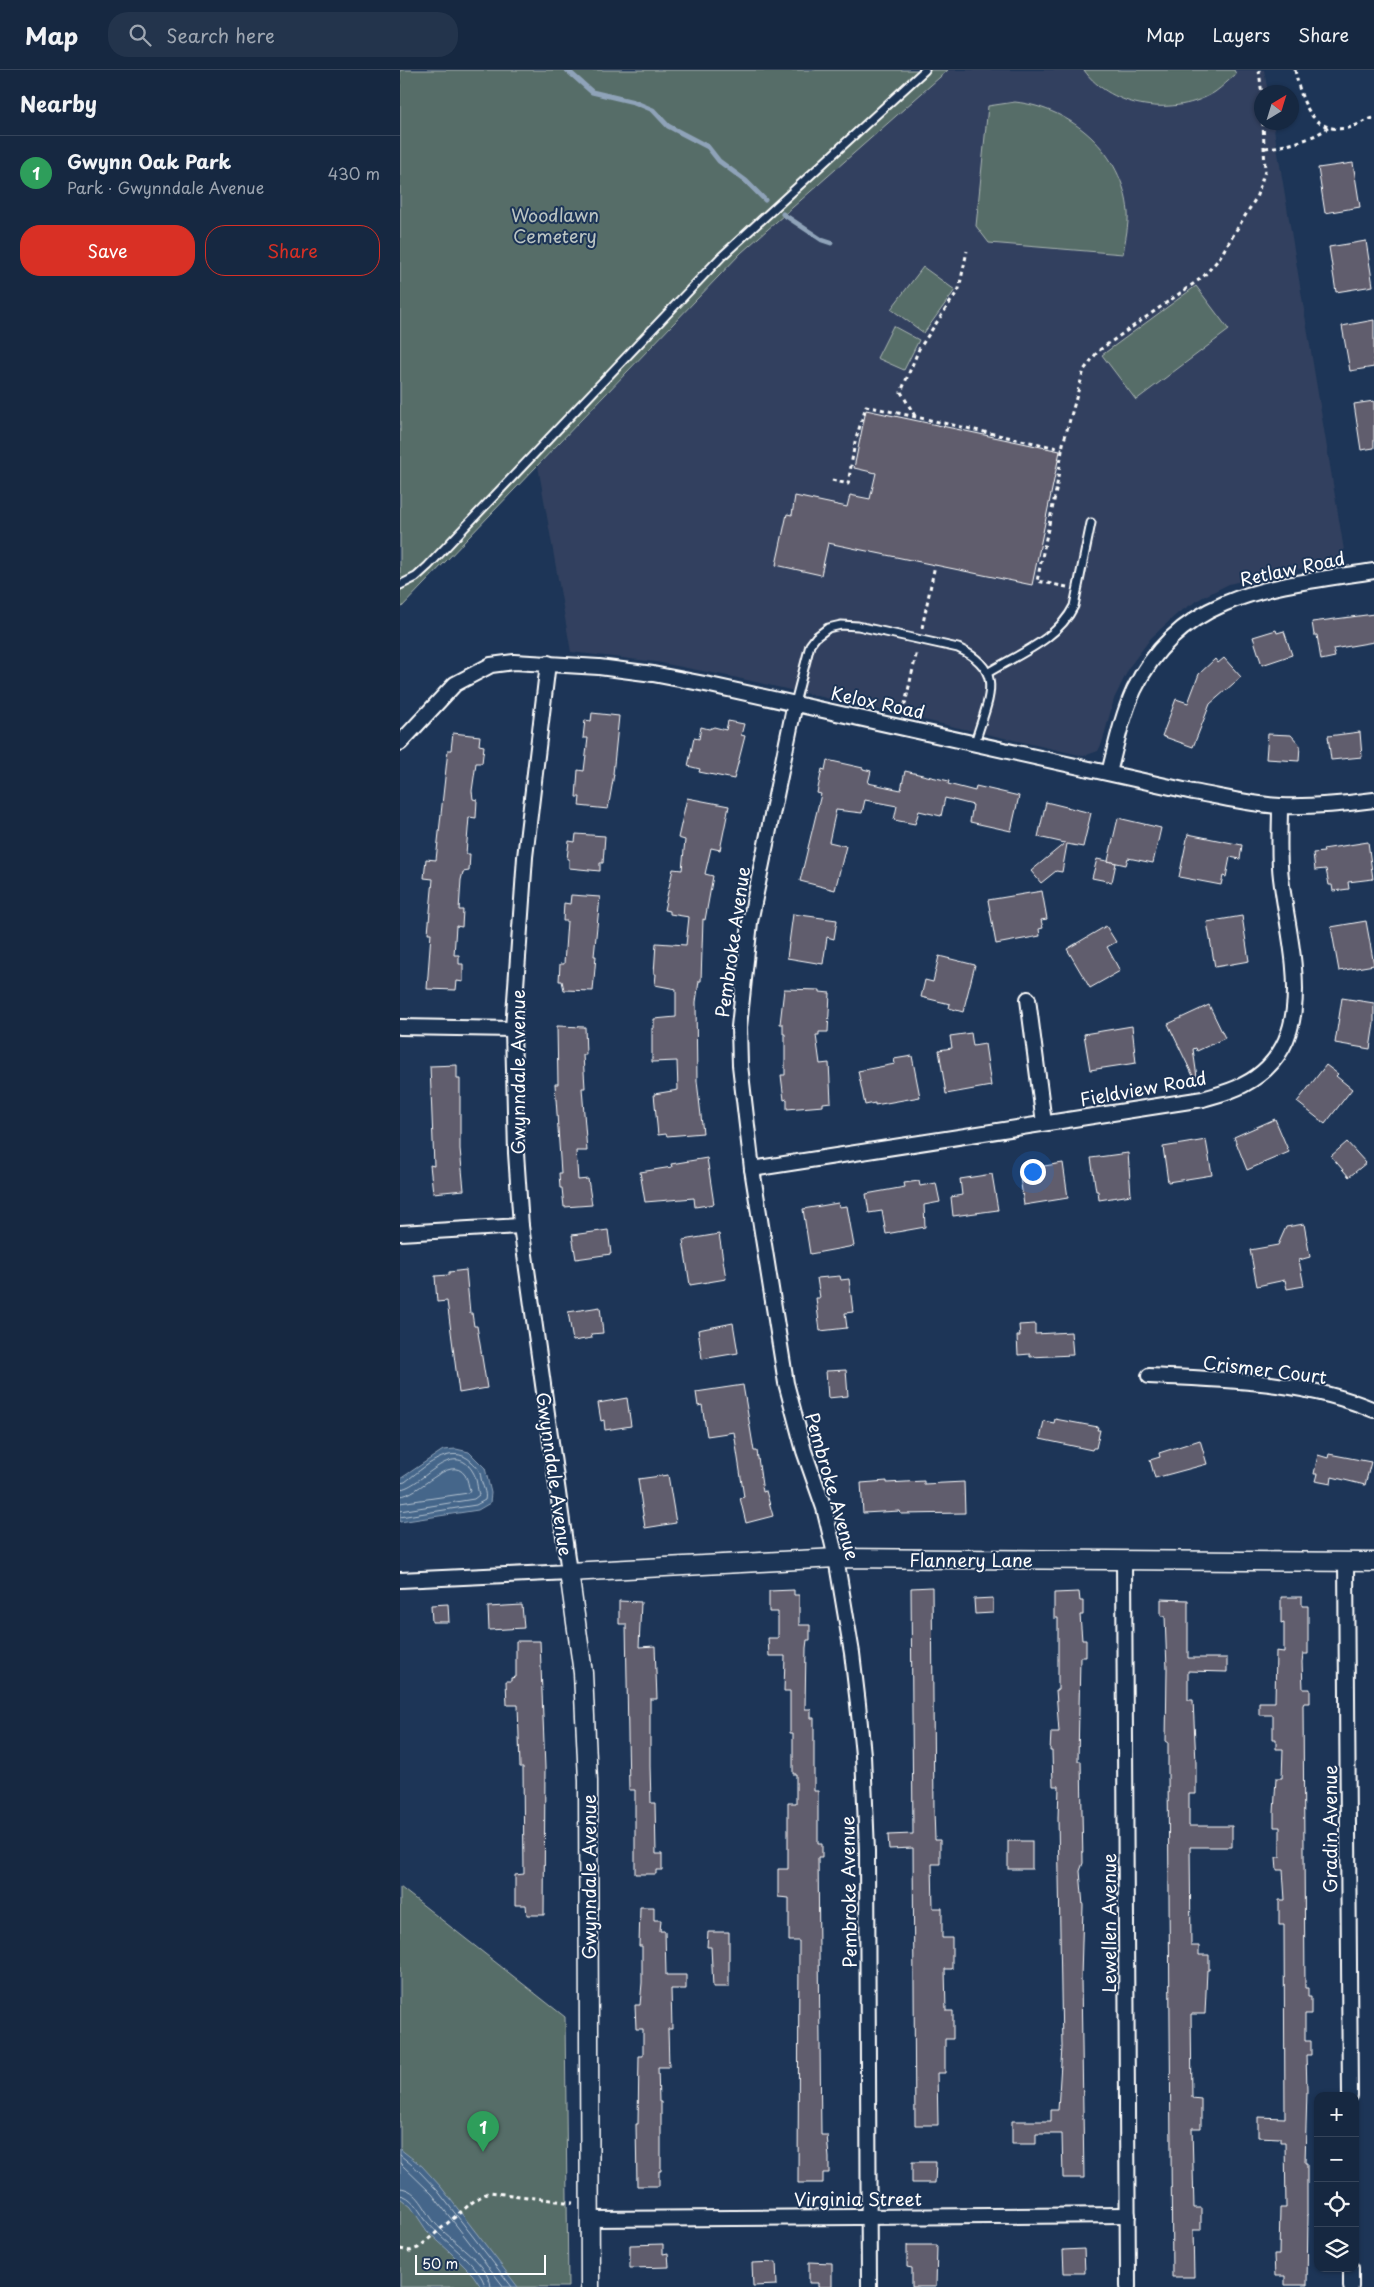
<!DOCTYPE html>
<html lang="en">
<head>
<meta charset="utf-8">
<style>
  :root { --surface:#162841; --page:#23344c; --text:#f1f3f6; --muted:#9ea6b1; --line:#35445a; --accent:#d93025 }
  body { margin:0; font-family:"Playpen Sans",sans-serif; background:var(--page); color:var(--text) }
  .controls { position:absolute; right:15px; bottom:15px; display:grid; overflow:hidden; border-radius:10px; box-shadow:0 1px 4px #0004 }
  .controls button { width:45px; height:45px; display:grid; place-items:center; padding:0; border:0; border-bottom:1px solid var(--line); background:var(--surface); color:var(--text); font:25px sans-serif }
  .compass { position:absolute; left:854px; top:15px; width:45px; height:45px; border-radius:50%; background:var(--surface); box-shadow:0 1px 4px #0004; rotate:38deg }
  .scale { position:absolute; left:15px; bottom:12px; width:131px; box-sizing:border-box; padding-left:5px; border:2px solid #fff; border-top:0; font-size:14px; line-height:18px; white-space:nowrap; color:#fff; -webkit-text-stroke:4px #1d3557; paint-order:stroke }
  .you { position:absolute; left:632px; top:1101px; width:18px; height:18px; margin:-12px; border:4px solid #fff; border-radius:50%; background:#1a73e8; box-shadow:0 0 0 8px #1a73e833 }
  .badge { display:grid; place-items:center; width:32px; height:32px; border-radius:50%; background:var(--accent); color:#fff; font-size:16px; font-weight:700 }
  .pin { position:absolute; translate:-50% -41px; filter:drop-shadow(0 1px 2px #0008) }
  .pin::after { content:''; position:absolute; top:26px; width:18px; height:15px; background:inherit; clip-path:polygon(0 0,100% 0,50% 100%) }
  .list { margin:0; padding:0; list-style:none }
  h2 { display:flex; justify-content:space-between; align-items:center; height:65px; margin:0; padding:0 20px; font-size:21px }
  h2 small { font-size:16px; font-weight:400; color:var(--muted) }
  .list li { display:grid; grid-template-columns:32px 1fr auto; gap:15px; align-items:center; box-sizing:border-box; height:75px; padding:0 20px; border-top:1px solid var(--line) }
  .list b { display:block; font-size:19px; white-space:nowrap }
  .list p { margin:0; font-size:16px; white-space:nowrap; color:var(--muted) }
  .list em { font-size:16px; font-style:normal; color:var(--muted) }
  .actions { display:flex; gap:10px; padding:15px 20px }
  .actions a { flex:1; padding:11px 0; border:1px solid var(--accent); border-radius:20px; text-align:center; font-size:18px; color:var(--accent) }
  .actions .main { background:var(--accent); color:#fff }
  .icon { flex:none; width:28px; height:28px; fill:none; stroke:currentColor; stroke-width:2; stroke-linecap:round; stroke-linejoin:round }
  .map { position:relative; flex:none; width:974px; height:2217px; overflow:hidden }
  header { display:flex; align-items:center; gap:30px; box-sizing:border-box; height:70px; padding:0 25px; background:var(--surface); border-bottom:1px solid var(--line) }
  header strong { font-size:24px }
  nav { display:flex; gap:28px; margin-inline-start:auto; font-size:18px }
  .search { width:350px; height:45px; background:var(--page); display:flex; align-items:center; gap:12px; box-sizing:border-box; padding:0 18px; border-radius:20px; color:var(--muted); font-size:19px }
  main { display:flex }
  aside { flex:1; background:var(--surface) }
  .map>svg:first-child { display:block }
  .built { fill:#31415e }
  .green { fill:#576d68; stroke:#abb6b4 }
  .water { fill:#44668a; stroke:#8fa3b9 }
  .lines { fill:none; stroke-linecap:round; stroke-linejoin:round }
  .shore { stroke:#b4c2d0; stroke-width:1 }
  .stream { stroke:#8fa3b9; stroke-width:5 }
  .building { fill:#615d6d; stroke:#fff }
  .service-casing { stroke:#fff; stroke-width:11 }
  .minor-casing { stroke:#fff; stroke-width:18 }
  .tertiary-casing { stroke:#fff; stroke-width:21 }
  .path { stroke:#fff; stroke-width:3; stroke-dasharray:4 4; stroke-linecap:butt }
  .service { stroke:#1d3557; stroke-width:7 }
  .minor { stroke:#1d3557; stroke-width:14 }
  .tertiary { stroke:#1d3557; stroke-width:18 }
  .labels { text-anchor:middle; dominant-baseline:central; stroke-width:4; stroke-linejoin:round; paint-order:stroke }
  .park-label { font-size:18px; fill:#bcc5c3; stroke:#1d3557 }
  .street-label { font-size:18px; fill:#fff; stroke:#1d3557 }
</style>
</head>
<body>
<header>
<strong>Map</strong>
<div class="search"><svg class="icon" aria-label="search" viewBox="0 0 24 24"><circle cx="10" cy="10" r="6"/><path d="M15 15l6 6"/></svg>Search here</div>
<nav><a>Map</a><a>Layers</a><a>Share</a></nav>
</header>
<main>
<aside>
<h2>Nearby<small></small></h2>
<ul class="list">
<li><span class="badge" style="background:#2e9e5b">1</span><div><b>Gwynn Oak Park</b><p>Park · Gwynndale Avenue</p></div><em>430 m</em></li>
</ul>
<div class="actions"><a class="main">Save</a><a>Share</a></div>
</aside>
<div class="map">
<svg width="974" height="2217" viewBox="0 0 974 2217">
  <rect width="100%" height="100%" fill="#1d3557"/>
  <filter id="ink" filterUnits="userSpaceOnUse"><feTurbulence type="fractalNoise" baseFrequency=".02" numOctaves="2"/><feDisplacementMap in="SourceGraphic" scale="10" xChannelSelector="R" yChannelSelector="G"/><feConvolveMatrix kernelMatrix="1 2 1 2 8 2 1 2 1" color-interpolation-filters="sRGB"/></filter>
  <g filter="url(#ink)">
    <polygon class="built" points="548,0 864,0 868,22 862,22 862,52 873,53 946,492 873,503 829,514 803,527 778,543 751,568 730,596 714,629 702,673 698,681 684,686 333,607 256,592 171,582 138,396 341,183"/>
    <g class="green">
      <polygon points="0,0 548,0 341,183 0,539"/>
      <path d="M684 0H834L836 4C829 10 822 17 815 22 776 47 711 39 684 0Z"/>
      <path d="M615 32C672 38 723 83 728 142 729 155 725 171 723 184L589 173 576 156 588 36Z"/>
      <polygon points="523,197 555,220 524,263 491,239"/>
      <polygon points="796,216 829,260 736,330 702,285"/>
      <polygon points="493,256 519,270 504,300 477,288"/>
      <polygon points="0,1817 165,1947 168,2217 0,2217"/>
    </g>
    <g class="water">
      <polygon points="56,1379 69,1382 85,1398 91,1423 90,1433 78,1440 0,1452 0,1409 43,1380"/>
      <polygon points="0,2079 22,2096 41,2117 118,2217 81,2217 73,2205 50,2182 27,2161 11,2137 0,2128"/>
    </g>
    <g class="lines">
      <g class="shore">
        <path d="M0 1413 5 1412C22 1399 51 1371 72 1392 77 1397 80 1400 81 1408 82 1416 87 1422 85 1430L76 1435 0 1447"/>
        <path d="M0 1419C21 1418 53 1367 73 1402 77 1408 77 1418 79 1425L74 1429 0 1441"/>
        <path d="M0 1426C19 1426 50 1383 65 1405 68 1409 68 1416 70 1420L68 1423 0 1433"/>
        <polyline points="0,2085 18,2100 37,2120 112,2217"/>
        <polyline points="0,2093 32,2124 104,2217"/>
        <path d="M0 2118C18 2119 25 2141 35 2153 49 2170 90 2193 91 2217"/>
        <path d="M0 2125C11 2126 18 2139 24 2148 37 2167 83 2196 85 2217"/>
      </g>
      <g class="stream">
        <polyline points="167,0 192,22 234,32 253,40 268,56 308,77 319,91 346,111 365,130"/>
        <polyline points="383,144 422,170 431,173"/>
      </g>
    </g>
    <g class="building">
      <polygon points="953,93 960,137 925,143 918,98"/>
      <polygon points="966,171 973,216 936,222 929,177"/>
      <polygon points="974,250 974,297 950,301 942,256"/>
      <polygon points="974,331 974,378 961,380 954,334"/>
      <polygon points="466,340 660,381 632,515 428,473 421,505 376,495 387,444 392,445 395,426 447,437 450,425 470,429 476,403 454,398"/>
      <polygon points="974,544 974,572 933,579 935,587 921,590 917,565 914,565 912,552"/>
      <polygon points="876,560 877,563 884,561 892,585 862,595 853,567"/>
      <polygon points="824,588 841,607 810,634 793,677 762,666 776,629 788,633 799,604 815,589 818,593"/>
      <polygon points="192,643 219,646 213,704 214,704 208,739 179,736 180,727 176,727 178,700 184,701 188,668 183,668 185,650 191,651"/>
      <polygon points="328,651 344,654 341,665 345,666 334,709 299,702 300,699 288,696 294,668 299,669 301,657 309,659 314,657 326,660"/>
      <polygon points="960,662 962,687 931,690 928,666"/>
      <polygon points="53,663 80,666 79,675 84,676 82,693 76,693 72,721 73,729 77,730 76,748 69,747 66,784 70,784 69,801 63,802 61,810 59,840 63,840 62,857 56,856 54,885 59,885 59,894 63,894 63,912 57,911 56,920 27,919 31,863 28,863 33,809 24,808 26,789 36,790 48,680 51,680"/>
      <polygon points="868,664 891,665 900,675 899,691 866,689"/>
      <polygon points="427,690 463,698 463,699 471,701 468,713 501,720 505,701 549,711 548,714 575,721 576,716 619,726 611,761 570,752 573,735 545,728 541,746 519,741 515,754 494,750 497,736 465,730 462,743 436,740 429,772 446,776 435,820 400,811 421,724 417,723 422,699 425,700"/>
      <polygon points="287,728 329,736 320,780 311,778 305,804 313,806 305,850 303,849 301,911 299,911 296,932 297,1011 303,1063 267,1066 266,1064 258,1065 254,1024 278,1020 277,991 252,992 252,958 254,958 254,949 276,947 276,919 255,915 256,904 254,904 256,873 286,875 289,847 270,844 270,841 264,840 273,799 282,800 285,770 278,768"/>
      <polygon points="646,732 691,743 683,777 667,774 662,802 656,801 641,813 631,801 665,773 638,767"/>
      <polygon points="718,748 761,758 753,793 728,788 726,795 708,791"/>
      <polygon points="176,764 205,766 203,793 200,793 200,801 169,798 169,789 167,789 169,771 175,772"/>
      <polygon points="788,764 842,775 840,789 830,787 826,807 823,806 821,815 779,807"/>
      <polygon points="968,772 973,809 948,812 949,819 933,821 932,815 929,815 926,799 915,800 913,783 924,782 923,779"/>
      <polygon points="697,789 716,793 712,812 692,808"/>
      <polygon points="642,821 647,849 641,850 643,858 639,859 640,866 596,874 588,830"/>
      <polygon points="171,825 200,827 194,886 196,886 193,921 164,920 162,911 159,911 160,894 164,894 167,851 163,851 164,833 170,834"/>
      <polygon points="393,844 437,850 434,869 427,867 423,894 387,888"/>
      <polygon points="842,846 849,891 815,897 807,852"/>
      <polygon points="966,851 974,895 939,901 931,857"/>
      <polygon points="706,856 716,872 707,877 720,901 690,918 667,879"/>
      <polygon points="539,886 575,895 563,942 549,938 550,934 521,927 525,910 533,912"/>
      <polygon points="384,919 420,920 420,922 430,923 428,962 419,962 419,965 416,965 420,994 429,993 431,1032 423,1033 423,1036 387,1039 387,1029 384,1030 381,1005 385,1005 385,964 383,964 383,954 380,954"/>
      <polygon points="942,928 974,933 974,953 970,979 935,973"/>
      <polygon points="809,935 825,968 797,981 796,978 793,979 797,1007 794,1008 768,954"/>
      <polygon points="157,956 185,957 186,985 183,985 185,1018 182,1018 187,1081 176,1081 178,1110 188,1109 192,1135 164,1137 162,1118 160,1118 159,1103 161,1103 155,1014 158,1014"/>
      <polygon points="732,956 736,993 690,1000 684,964"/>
      <polygon points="571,963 573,976 585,974 591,1016 546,1024 539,980 552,978 550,966"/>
      <polygon points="512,986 520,1027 475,1035 475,1033 465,1035 458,1001 495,994 494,989"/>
      <polygon points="57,995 57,1009 60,1009 60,1079 64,1120 33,1123 30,1095 34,1096 30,996"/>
      <polygon points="926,995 938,1004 936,1006 952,1019 925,1054 897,1032"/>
      <polygon points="875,1049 889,1082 847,1100 834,1067"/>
      <polygon points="806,1070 812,1105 768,1112 763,1077"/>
      <polygon points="947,1072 966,1093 949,1107 931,1086"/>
      <polygon points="728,1083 731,1125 699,1130 698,1121 696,1121 691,1088"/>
      <polygon points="307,1088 314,1134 295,1137 294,1128 245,1132 240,1102 272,1097 271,1094"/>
      <polygon points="663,1093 668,1128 624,1135 619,1100"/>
      <polygon points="592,1104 598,1140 553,1146 551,1127 562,1125 560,1109"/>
      <polygon points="519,1111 520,1116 536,1113 540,1132 524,1135 525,1157 486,1164 482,1141 469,1143 466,1124 505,1117 504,1113"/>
      <polygon points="438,1133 439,1137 447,1136 454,1176 410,1184 403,1139"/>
      <polygon points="904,1154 910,1187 899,1190 904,1216 887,1219 885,1210 857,1216 850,1180 878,1175 886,1157"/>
      <polygon points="208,1160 211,1184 176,1189 172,1165"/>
      <polygon points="319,1164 326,1209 290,1215 283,1170"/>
      <polygon points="66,1200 70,1243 72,1243 74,1256 77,1256 87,1318 59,1323 47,1231 37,1232 35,1206 49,1205 49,1202"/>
      <polygon points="440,1206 441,1210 449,1209 453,1242 445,1243 447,1258 420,1261 416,1228 420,1228 417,1208"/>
      <polygon points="200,1237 203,1263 191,1264 192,1268 173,1271 168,1242"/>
      <polygon points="333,1253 338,1283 302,1289 298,1260"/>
      <polygon points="635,1254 635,1264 671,1262 673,1285 630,1287 630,1284 618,1285 617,1266 620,1266 619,1255"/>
      <polygon points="446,1300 448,1326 428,1328 426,1301"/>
      <polygon points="343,1315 354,1381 357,1381 363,1422 366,1421 373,1446 346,1453 340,1428 344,1427 334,1362 307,1366 302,1335 298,1336 296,1322"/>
      <polygon points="227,1328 231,1356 205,1360 204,1350 201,1351 198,1333"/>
      <polygon points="655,1349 698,1357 697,1360 700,1360 696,1378 693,1378 692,1380 640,1369 644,1351 654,1353"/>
      <polygon points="800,1370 807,1394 755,1408 750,1390 760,1387 759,1383"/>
      <polygon points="929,1384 971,1392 965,1415 932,1407 931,1414 915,1411 917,1404 914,1404 918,1385 928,1388"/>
      <polygon points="268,1405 276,1453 245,1458 238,1409"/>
      <polygon points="487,1411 487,1413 524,1411 524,1414 564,1412 565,1443 501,1444 500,1441 463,1443 461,1413"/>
      <polygon points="532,1517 534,1740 535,1770 540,1770 540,1794 532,1794 533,1838 542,1838 542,1868 552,1868 552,1899 545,1899 546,1941 553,1941 553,1969 545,1969 545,2003 537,2003 538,2055 515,2055 513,1778 489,1779 488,1765 513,1764 511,1518"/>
      <polygon points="394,1520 394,1525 399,1525 399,1555 410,1555 410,1570 407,1570 406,1578 405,1639 411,1639 411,1648 414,1648 414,1721 418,1721 418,1774 422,1774 422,1787 418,1787 421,2065 427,2065 429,2088 429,2103 423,2103 423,2113 398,2113 399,1871 389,1871 389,1828 378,1827 378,1799 388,1799 388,1733 396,1733 396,1704 393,1704 393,1663 390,1663 390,1621 384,1621 385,1586 369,1586 368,1568 378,1568 378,1542 369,1542 369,1521"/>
      <polygon points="679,1522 680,1531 683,1531 683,1545 680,1545 682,1570 686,1570 686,1587 680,1587 678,1691 681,1691 683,1793 680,1801 683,1836 681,1908 684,2108 663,2108 662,2064 636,2064 636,2074 612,2074 612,2051 651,2051 651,2040 658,2040 662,1977 658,1748 659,1716 653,1716 652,1681 650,1681 651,1662 659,1662 656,1620 658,1620 658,1548 654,1548 654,1523"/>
      <polygon points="881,1527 902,1527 902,1536 908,1536 908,1584 903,1584 902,1592 903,1619 910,1619 910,1633 904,1633 903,1635 905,1918 908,1918 908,1927 911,1927 911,1944 905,1944 905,1971 911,1971 911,1985 906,1985 907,2020 905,2093 907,2093 907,2145 908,2145 907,2215 885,2215 885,2206 875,2206 874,2185 879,2185 880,2138 886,2138 885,2072 880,2072 880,2068 858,2067 858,2047 885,2048 884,1855 879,1855 879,1830 885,1830 883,1800 877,1800 876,1787 880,1787 880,1757 874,1757 874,1743 876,1708 882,1708 883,1679 876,1679 876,1669 873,1669 873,1645 859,1645 859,1632 875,1632 876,1581 884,1582 884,1552 881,1553"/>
      <polygon points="593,1528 593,1543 575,1544 574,1529"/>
      <polygon points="761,1529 788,1530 788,1588 827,1588 827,1602 788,1601 788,1630 793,1630 796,1693 796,1724 789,1724 789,1756 832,1756 832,1777 790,1777 791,1876 799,1876 799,1885 809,1885 809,1900 807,1900 805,1944 791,1944 792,2028 801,2029 801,2058 792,2058 794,2138 801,2138 801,2160 793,2160 794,2207 772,2207 768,1700 768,1672 766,1672 767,1599 765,1546 761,1546"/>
      <polygon points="219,1531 241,1532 239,1577 255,1576 257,1629 250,1629 250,1696 251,1733 255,1733 256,1784 262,1784 262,1800 256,1800 256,1804 235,1804 235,1720 229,1720 226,1554 219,1554"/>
      <polygon points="48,1534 49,1552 32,1552 31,1535"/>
      <polygon points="122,1535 124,1558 89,1560 88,1537"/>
      <polygon points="116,1571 140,1571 145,1698 144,1845 127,1845 126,1835 115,1835 115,1805 124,1804 123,1697 120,1697 118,1635 107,1635 106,1611 111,1611 111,1608 116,1607"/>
      <rect x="608" y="1771" width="24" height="28"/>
      <polygon points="240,1837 254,1837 254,1850 261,1850 260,1861 265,1861 266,1905 286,1905 286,1919 271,1919 272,1959 268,1959 269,1997 258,1997 259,2032 261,2032 261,2101 259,2101 259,2116 237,2116 236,2054 238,2054 239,1986 243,1986 243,1959 236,1959 235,1935 240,1935 242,1913 242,1876 239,1876"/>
      <polygon points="308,1862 329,1862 329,1917 313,1917 311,1877 307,1877"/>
      <polygon points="512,2092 536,2092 535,2113 512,2113"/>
      <polygon points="263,2174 263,2184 268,2183 269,2197 230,2198 230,2175"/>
      <polygon points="507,2175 537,2175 536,2217 512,2217 512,2198 507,2197"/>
      <polygon points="684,2179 685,2203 664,2203 663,2180"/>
      <polygon points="376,2192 377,2215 353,2216 352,2193"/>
      <polygon points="409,2192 432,2193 432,2217 418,2217 418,2213 409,2213"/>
    </g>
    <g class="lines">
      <defs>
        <g id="service">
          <polyline points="0,515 16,507 28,496 321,187 525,0"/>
          <path d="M589 602C619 584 658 569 674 536L691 453"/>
          <path d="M395 633 410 575 416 567 428 558 441 555 458 556 558 578C608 601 587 630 575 673"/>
        </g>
        <g id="minor">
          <polyline points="395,633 350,852 339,957 340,995 352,1099 386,1313 404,1381 424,1438 436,1488 452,1583 458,1634 463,1685 467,1781 469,2217"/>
          <path d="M0 673 55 614 91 595 114 592 199 597 253 604 310 615 793 722C822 727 852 735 881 736 912 737 944 734 974 730"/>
          <path d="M709 703C716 675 722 646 734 620 781 521 879 516 974 501"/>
          <polyline points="628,929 644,1053"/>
          <polyline points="0,957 113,959"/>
          <path d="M352 1099 803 1029C816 1025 830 1022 843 1015 923 974 889 877 881 808 878 784 880 760 880 736"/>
          <polyline points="0,1163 121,1156"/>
          <path d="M749 1306C824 1310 904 1310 974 1340"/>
          <polyline points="724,1489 728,2217"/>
          <polyline points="946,1492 950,2026"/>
          <polyline points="0,1510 169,1502 121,1156 116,1083 113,959 125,787 148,593"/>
          <polyline points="189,2149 728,2145"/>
          <polyline points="951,2198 951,2217"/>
        </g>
        <polyline id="tertiary" points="190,2217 188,1711 183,1603 169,1502 436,1488 974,1492"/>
      </defs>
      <use href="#service" class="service-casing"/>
      <use href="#minor" class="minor-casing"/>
      <use href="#tertiary" class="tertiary-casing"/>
      <g class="path">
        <polyline points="859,0 862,26"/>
        <path d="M895 0C901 30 911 64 948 58 957 56 965 50 974 48"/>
        <path d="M865 78C888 76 908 71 928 58"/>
        <polyline points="515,346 501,322 519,279 559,219 567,181"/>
        <polyline points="432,410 448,414 455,372 466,336 662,379"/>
        <polyline points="667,517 637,511 656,421 663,374 684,300 698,281 803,207 818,190 856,128 865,101 863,52"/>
        <polyline points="522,558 535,495"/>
        <polyline points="503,643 517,581"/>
        <polyline points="0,2179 10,2181 18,2178 75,2130 89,2122 173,2133"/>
      </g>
      <use href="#service" class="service"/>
      <use href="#minor" class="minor"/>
      <use href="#tertiary" class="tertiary"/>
    </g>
  </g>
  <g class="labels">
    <g class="park-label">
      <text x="155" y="144">Woodlawn<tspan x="155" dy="21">Cemetery</tspan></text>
    </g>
    <g class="street-label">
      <text transform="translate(892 498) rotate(-12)">Retlaw Road</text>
      <text transform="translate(478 632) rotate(12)">Kelox Road</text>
      <text transform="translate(332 872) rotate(-82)">Pembroke Avenue</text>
      <text transform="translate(117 1002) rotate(-90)">Gwynndale Avenue</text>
      <text transform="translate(743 1018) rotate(-10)">Fieldview Road</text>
      <text transform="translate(865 1299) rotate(7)">Crismer Court</text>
      <text transform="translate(155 1404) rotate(82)">Gwynndale Avenue</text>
      <text transform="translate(433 1416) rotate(74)">Pembroke Avenue</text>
      <text x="571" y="1489">Flannery Lane</text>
      <text transform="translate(929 1759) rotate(-90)">Gradin Avenue</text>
      <text transform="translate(188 1807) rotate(-90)">Gwynndale Avenue</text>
      <text transform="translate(448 1822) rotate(-91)">Pembroke Avenue</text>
      <text transform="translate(708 1853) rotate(-90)">Lewellen Avenue</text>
      <text x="458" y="2128">Virginia Street</text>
    </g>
  </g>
</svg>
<div class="controls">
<button>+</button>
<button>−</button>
<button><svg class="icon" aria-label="locate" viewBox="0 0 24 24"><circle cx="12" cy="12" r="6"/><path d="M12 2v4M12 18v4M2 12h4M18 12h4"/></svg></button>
<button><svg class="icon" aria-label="layers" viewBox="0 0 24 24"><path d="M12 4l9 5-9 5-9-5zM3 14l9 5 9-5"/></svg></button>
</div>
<svg class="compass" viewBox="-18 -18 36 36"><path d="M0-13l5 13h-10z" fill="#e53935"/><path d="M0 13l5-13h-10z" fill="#9ea6b1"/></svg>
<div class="scale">50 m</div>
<div class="you"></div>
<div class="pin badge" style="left:83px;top:2082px;background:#2e9e5b">1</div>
</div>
</main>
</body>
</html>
